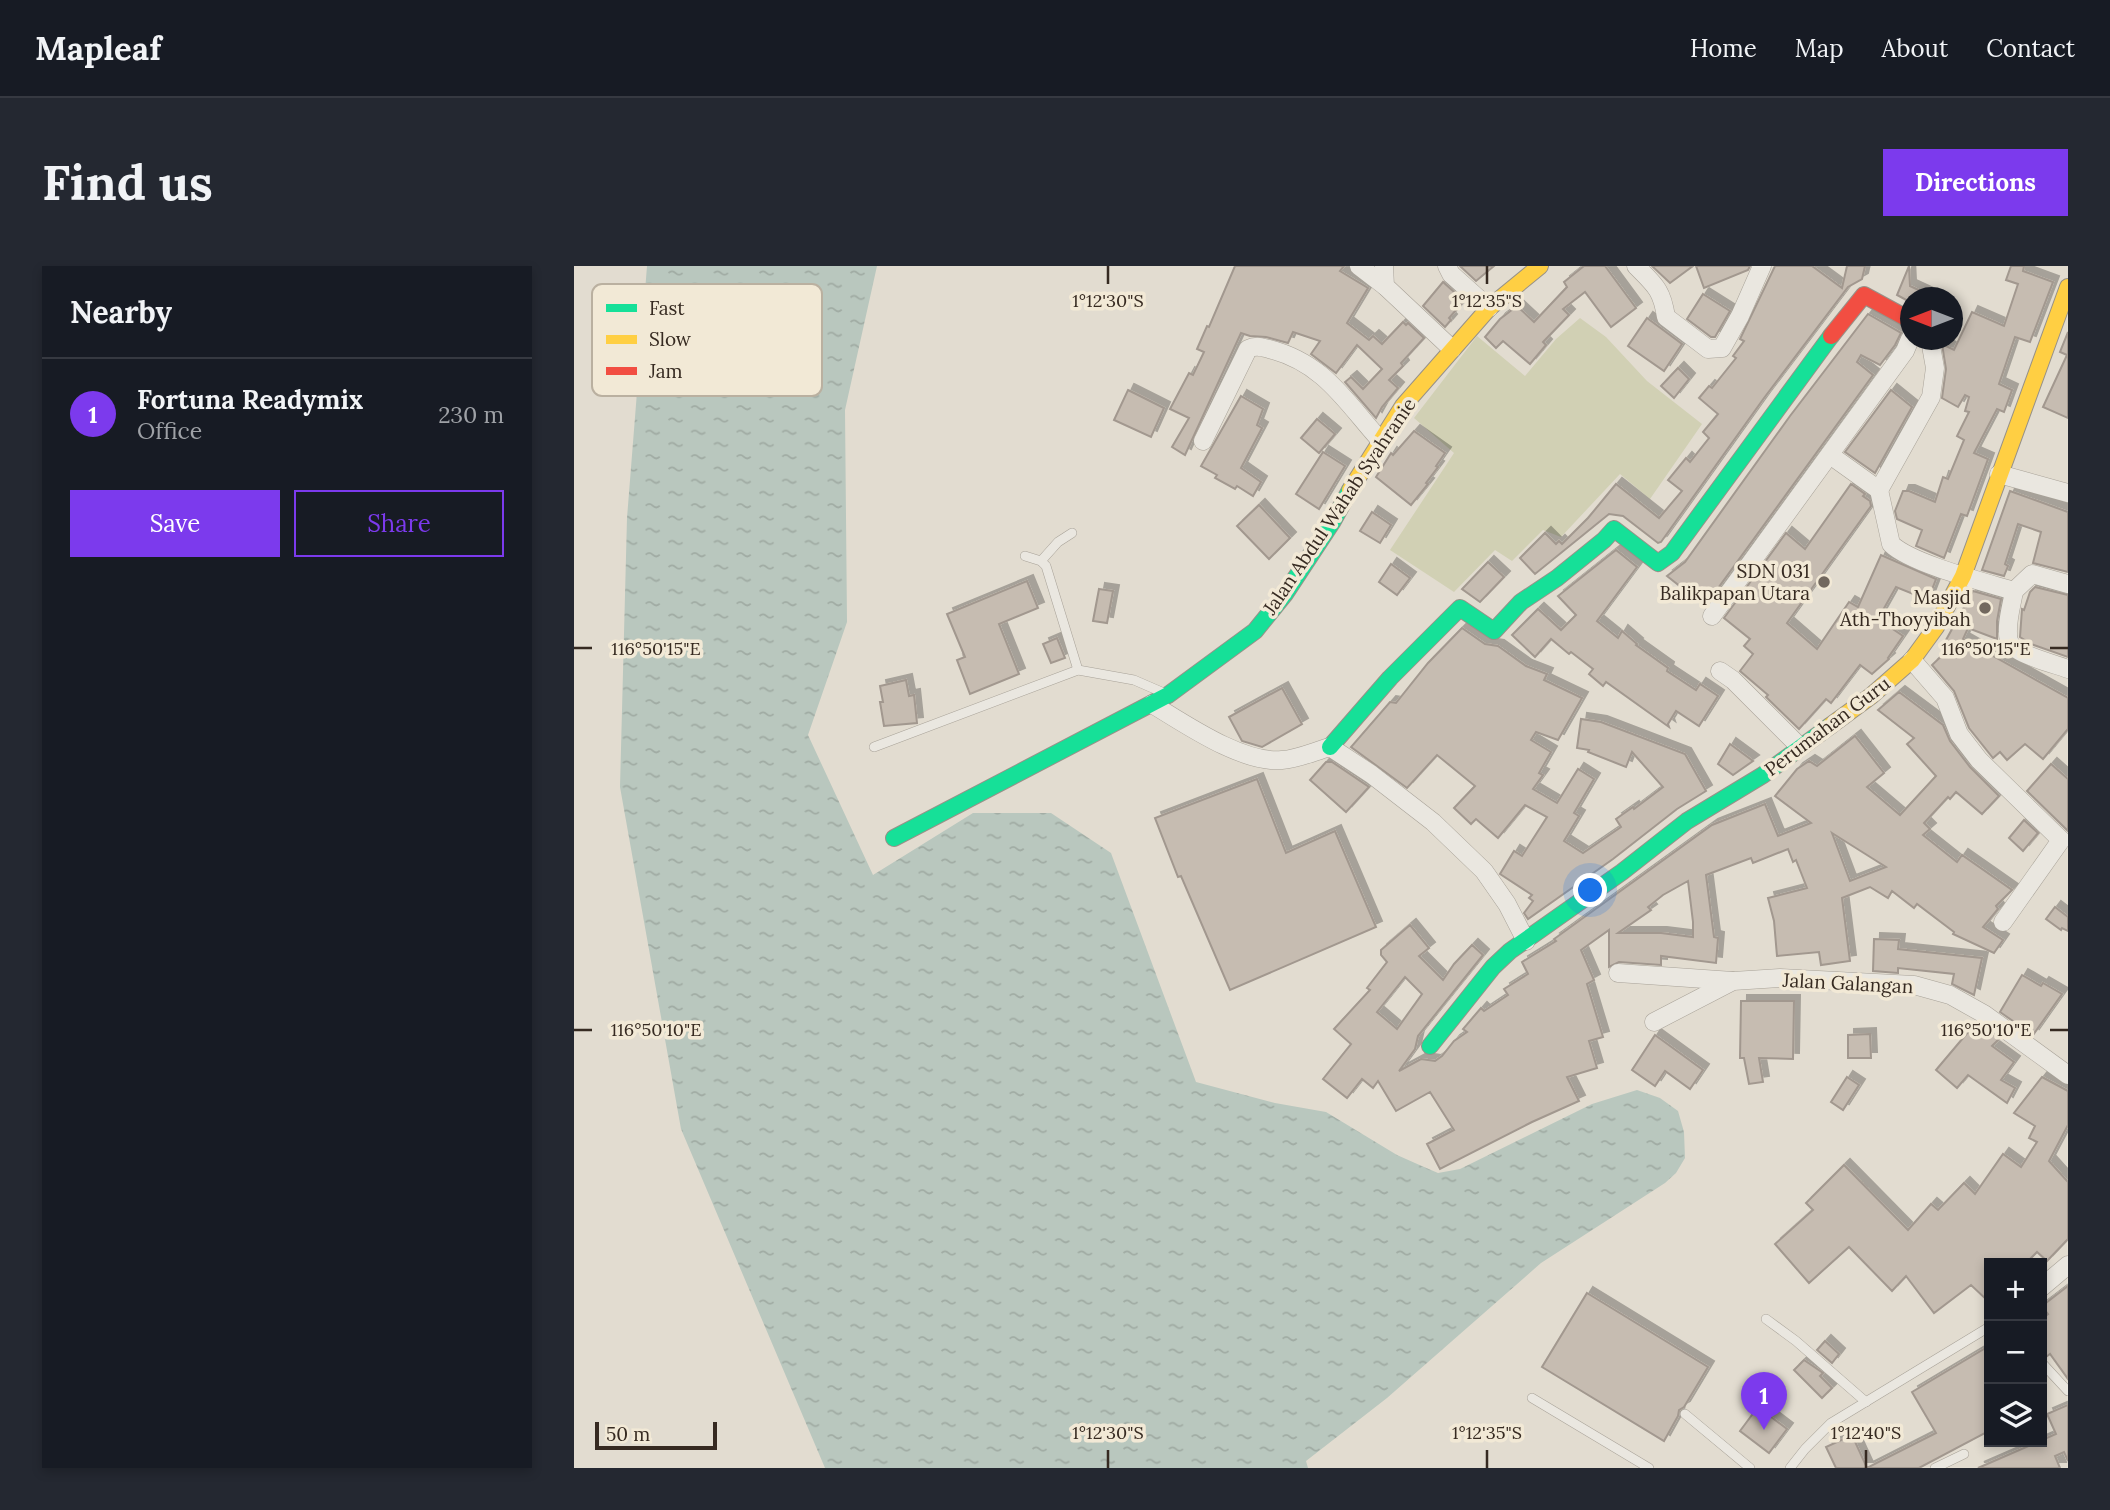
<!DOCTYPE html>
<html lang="en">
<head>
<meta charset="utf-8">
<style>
  :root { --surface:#171b24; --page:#242831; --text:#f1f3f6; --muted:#9ea1a6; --line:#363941; --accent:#7c3aed }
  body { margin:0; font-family:Lora,serif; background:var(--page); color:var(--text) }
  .controls { position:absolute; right:21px; bottom:21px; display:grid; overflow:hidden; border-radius:0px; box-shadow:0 4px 10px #0003 }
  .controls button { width:63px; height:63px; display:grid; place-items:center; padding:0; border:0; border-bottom:2px solid var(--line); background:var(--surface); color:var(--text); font:35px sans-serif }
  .compass { position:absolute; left:1326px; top:21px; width:63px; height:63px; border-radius:50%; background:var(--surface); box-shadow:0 4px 10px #0003; rotate:270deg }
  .scale { position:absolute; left:21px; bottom:18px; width:122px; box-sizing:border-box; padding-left:7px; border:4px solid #362a21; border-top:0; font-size:19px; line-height:24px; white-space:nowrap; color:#362a21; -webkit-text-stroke:5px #f2e9d6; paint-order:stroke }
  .you { position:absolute; left:1017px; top:625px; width:24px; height:24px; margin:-18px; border:5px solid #fff; border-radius:50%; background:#1a73e8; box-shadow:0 0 0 10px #1a73e833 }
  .badge { display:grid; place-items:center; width:46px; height:46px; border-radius:50%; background:var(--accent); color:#fff; font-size:23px; font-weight:700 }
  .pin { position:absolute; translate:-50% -58px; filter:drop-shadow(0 2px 4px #0008) }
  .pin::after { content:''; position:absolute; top:37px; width:24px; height:21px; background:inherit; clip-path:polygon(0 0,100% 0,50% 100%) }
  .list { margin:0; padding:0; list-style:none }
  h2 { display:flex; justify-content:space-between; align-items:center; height:91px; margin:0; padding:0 28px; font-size:30px }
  h2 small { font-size:23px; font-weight:400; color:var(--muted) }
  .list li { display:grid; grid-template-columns:46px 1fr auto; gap:21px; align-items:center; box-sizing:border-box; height:112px; padding:0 28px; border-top:2px solid var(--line) }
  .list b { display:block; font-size:26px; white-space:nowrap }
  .list p { margin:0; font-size:23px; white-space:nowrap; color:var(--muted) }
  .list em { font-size:23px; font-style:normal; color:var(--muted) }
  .actions { display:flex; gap:14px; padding:21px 28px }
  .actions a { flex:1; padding:16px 0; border:2px solid var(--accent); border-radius:0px; text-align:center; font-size:24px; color:var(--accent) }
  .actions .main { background:var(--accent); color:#fff }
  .icon { flex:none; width:38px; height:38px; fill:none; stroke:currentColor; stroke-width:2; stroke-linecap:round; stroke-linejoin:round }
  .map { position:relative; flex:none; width:1494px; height:1202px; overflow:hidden; border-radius:0px }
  header { display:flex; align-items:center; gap:42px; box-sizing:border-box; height:98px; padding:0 35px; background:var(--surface); border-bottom:2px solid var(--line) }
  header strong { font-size:33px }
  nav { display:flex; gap:38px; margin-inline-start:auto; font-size:24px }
  .intro { display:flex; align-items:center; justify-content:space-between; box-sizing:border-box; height:168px; padding:0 42px }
  h1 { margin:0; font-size:49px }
  .button { padding:18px 32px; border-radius:0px; background:var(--accent); color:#fff; font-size:24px; font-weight:700 }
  main { display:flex; gap:42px; padding:0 42px }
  aside { flex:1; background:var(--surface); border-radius:0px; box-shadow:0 4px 10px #0003 }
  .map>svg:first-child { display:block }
  .grass { fill:#d1d0b4 }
  .water { fill:url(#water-ripples) }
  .building { fill:#c6bcb1; stroke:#a2988f; stroke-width:2; fill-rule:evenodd; filter:url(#shadow) }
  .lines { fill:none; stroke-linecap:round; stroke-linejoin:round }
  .lane-casing { stroke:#a8a298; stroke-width:10 }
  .street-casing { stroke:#a8a298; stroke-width:19 }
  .fast-casing { stroke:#979188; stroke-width:18 }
  .slow-casing { stroke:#979188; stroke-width:18 }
  .jam-casing { stroke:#979188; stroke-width:18 }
  .lane { stroke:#eae7e0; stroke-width:9 }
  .street { stroke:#eae7e0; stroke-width:18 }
  .fast { stroke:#16e098; stroke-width:16 }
  .slow { stroke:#ffcf43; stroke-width:16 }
  .jam { stroke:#f24e42; stroke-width:16 }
  .ticks { fill:none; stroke:#362a21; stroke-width:2.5 }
  .poi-dot { fill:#72685e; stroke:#f2e9d6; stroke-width:2.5 }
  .labels { text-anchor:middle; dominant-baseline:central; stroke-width:7; stroke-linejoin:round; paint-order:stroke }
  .street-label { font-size:19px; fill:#362a21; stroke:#f2e9d6 }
  .poi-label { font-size:19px; fill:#362a21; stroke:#f2e9d6; text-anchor:end }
  .key { fill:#f2e9d6; stroke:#bab0a0; stroke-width:2 }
  .key-label { font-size:19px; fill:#362a21 }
  .ticks-label { font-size:18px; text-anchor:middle; fill:#362a21; stroke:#f2e9d6; stroke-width:7; stroke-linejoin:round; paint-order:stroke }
</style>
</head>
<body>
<header>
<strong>Mapleaf</strong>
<nav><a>Home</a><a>Map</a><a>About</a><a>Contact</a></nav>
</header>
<div class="intro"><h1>Find us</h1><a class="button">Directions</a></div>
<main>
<aside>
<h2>Nearby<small></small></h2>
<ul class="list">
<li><span class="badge">1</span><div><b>Fortuna Readymix</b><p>Office</p></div><em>230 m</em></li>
</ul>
<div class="actions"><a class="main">Save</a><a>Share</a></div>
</aside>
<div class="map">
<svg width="1494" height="1202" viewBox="0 0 1494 1202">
  <defs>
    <pattern id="water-ripples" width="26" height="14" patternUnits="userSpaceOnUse" patternTransform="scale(1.75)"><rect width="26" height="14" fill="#b9c7be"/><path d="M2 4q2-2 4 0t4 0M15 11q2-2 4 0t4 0" fill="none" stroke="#a0aba3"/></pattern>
    <filter id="shadow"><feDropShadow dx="6" dy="-6" stdDeviation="0" flood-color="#0004"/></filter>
  </defs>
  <rect width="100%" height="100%" fill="#e2dcd0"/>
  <polygon class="grass" points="1006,52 1032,71 1073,115 1128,158 1076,233 1046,208 987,271 969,264 938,295 921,284 880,326 816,284 880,187 840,152 903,70 951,110 982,73"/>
  <polygon class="water" points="73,0 303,0 271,144 273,356 234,469 299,609 399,547 477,547 537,587 622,816 701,837 752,846 823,889 850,901 864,907 886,903 1018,838 1063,824 1086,832 1104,845 1110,866 1111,892 1102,907 1091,917 967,997 813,1132 732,1195 734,1202 251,1202 107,863 46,521 53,252"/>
  <g class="building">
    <polygon points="661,0 770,0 766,5 794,22 773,57 795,74 799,70 808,78 829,56 832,59 834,57 850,72 827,97 829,100 815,114 824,122 808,141 802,152 771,116 777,111 789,123 808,103 783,79 762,107 737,88 746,75 719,66 714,77 692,71 676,70 667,67 611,189 598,181 615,152 596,143 615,107 619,109 630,86 623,83 633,60 635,61"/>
    <polygon points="886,0 920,0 902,15"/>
    <polygon points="1010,0 1031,0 1062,42 1037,61 1011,26 989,43 995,49 969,76 972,79 956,98 929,75 922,82 911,71 926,53 943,40 960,56 993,21 990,16"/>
    <polygon points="1078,0 1119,0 1096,17"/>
    <polygon points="1122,0 1176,0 1174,4 1130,22"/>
    <polygon points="1201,0 1238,0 1268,22 1273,0 1291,0 1288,13 1274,21 1190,132 1087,276 1084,277 1049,250 1035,248 961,308 946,292 971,267 982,278 985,275 988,278 1014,252 1042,218 1085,252 1108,225 1094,214 1112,192 1116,196 1135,172 1129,166 1144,148 1125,132 1135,120 1138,122 1162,92 1159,90 1170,75 1166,73"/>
    <polygon points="1335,0 1336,20 1362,32 1336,32 1336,36 1323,29"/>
    <polygon points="1437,0 1450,0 1449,5 1479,16 1456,76 1441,71 1425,118 1438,124 1430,146 1423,143 1400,187 1414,193 1393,250 1387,248 1370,292 1342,280 1348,264 1323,253 1321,245 1329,225 1335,225 1361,236 1369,211 1374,213 1390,174 1383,170 1395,146 1391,145 1395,131 1391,129 1384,141 1368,132 1372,103 1368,78 1380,84 1398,46 1430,60 1444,18 1432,14"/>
    <polygon points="869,16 890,35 875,52 877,54 871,61 849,40"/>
    <polygon points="1129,28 1156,45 1141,71 1137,71 1113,53"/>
    <polygon points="1294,48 1327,67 1321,79 1306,99 1287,89 1283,96 1299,109 1131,340 1093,310 1111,296 1216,150"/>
    <polygon points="1073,52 1108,78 1090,105 1054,80"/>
    <polygon points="1494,66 1494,152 1469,141 1493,89 1486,86"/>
    <polygon points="1104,102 1115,113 1100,132 1087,120"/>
    <polygon points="554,124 590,142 577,171 540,154"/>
    <polygon points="1317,124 1338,141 1301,207 1271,186"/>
    <polygon points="667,130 689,143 683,159 688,162 667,202 687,216 679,230 663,220 661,223 641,212 643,209 627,200"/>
    <polygon points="743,153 761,168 745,187 727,172"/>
    <polygon points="840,165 871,187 862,200 864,201 852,217 854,218 837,239 802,211 817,187 819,189"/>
    <polygon points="749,186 771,200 745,243 722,228"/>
    <polygon points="1277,218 1291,228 1289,230 1296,235 1297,240 1213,357 1243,383 1275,336 1284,341 1307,289 1362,313 1354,334 1322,321 1304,353 1329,370 1314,392 1315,393 1298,408 1286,399 1257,437 1252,433 1225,463 1192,431 1194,429 1166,405 1179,388 1170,380 1176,373 1150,352 1212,267 1231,283"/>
    <polygon points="1436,225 1494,246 1494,306 1459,297 1467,266 1444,258 1431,298 1434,300 1430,310 1408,304"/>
    <polygon points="685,239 716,272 695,293 663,260"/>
    <polygon points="798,246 817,259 806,277 786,265"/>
    <polygon points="1042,284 1063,301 1023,355 1044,372 1048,365 1063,378 1062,379 1094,402 1093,405 1122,424 1126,418 1144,430 1125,460 1102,445 1094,458 1095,461 1032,416 1029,420 1015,408 1019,403 997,386 995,388 977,373 961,391 938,369 964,343 987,364 1002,349 984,330"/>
    <polygon points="914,296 930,311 906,336 888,323"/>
    <polygon points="817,298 836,312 823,329 805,316"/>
    <polygon points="453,315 464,342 425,358 445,408 396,428 383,394 391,391 373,348"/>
    <polygon points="1461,321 1494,329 1494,391 1457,378 1446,371 1448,343 1450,344 1456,326"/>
    <polygon points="525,323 539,325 533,357 519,355"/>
    <polygon points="1399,325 1427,333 1423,355 1423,373 1394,362 1389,373 1494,432 1494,463 1469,493 1451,478 1433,494 1426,486 1419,492 1395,462 1380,425 1358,399 1379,379 1372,374"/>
    <polygon points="888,362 911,378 924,380 952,400 973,408 970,414 1008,432 984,474 962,466 957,474 977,486 965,507 969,509 959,523 983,537 1004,503 1020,513 1000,547 1005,550 990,575 1009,587 1047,561 1042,553 1059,541 1060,543 1089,521 1058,486 1052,501 1014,486 1015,484 1003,482 1007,453 1027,456 1111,488 1132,525 1103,543 1039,593 954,653 950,647 959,635 955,632 958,629 926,608 940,585 948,590 973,551 951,539 924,572 902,553 897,558 880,542 901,520 863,489 833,522 777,481 816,436 822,437 854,397"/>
    <polygon points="483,372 491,392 477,397 469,378"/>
    <polygon points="332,414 335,430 340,429 343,457 310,460 306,436 309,436 306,420"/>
    <polygon points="708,422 728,458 688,481 668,475 655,451"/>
    <path d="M1325 426 1369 459 1376 475 1396 501 1425 530 1408 548 1382 526 1376 533 1374 531 1350 557 1356 563 1349 569 1383 596 1388 589 1438 624 1422 640 1424 643 1409 661 1429 674 1420 687 1379 668 1380 666 1343 638 1340 642 1318 625 1314 632 1296 621 1268 632 1276 695 1247 699 1245 686 1203 690 1200 655 1194 632 1233 622 1222 594 1219 596 1214 583 1179 597 1177 592 1132 609 1140 671 1144 672 1142 697 1087 690V699L1045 696 1035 701V664L1007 684 1020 714 1013 718 1029 771 1015 775 1023 802 993 811 1005 835 958 856 866 903 853 878 880 864 856 826 822 845 804 815 799 822 788 813 773 832 749 813 777 778 760 763 796 724 793 722 813 696 807 689V684L836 659 855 682 845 690 869 714 880 698 898 679 909 689 844 770 841 783 825 805 847 793 861 795 868 790 880 775 893 766 889 763 907 742 910 745 934 729 930 723 954 708 948 696 982 675 980 673 1138 559 1191 538 1204 570 1237 557 1201 530 1223 503 1235 495 1243 500 1281 470 1310 507 1293 521 1326 549 1362 510 1333 478 1340 472 1304 444ZM1258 567 1312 601 1276 615ZM1114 615 1119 656V671L1087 667H1044L1077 644 1074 641 1089 629ZM831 711 848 728 823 763 803 746Z"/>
    <polygon points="1156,478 1179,495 1159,509 1144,498"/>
    <polygon points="752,496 758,496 795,521 772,546 736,514"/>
    <polygon points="1477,498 1494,513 1494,565 1453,525"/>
    <polygon points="683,513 712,587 761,565 802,661 656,724 607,610 604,611 581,552"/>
    <polygon points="1450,554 1464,567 1449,585 1435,572"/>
    <polygon points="1481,641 1494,651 1494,665 1488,662 1487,664 1472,653"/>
    <polygon points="1300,673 1325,674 1324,683 1408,692 1400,729 1378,718 1380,708 1324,702 1324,707 1299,705"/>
    <polygon points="1448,709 1467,720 1469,717 1488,728 1459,769 1426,746"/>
    <polygon points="1167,735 1220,735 1219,793 1185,792 1189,816 1175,818 1170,792 1166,792"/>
    <polygon points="1400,759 1412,769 1415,765 1425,773 1418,780 1440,796 1427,814 1441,822 1433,837 1394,809 1383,822 1362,804"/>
    <polygon points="1296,768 1297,792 1274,792 1274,769"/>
    <polygon points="1081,769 1129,804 1116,823 1091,805 1081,820 1058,804"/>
    <polygon points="1273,811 1285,819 1269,844 1257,836"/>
    <polygon points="1468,811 1494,825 1494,859 1475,895 1494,916 1494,973 1473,995 1463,986 1452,997 1415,997 1415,1036 1397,1019 1360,1047 1332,1010 1318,1025 1275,981 1235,1017 1201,978 1239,944 1232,937 1270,899 1334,964 1357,938 1364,944 1390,917 1401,928 1429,888 1447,901 1463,876 1455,872 1461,860 1440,847"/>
    <polygon points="1494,1020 1494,1113 1476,1088 1472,1091 1468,1090 1468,1053 1474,1048 1468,1040"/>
    <polygon points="1013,1027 1134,1101 1110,1141 1105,1144 1104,1150 1090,1175 968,1101"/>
    <polygon points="1251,1075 1265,1088 1258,1097 1243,1084"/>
    <polygon points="1415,1080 1415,1165 1345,1202 1262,1202 1252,1181 1278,1169 1293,1202 1362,1167 1338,1126"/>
    <polygon points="1230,1094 1249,1107 1246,1110 1258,1122 1248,1132 1220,1104"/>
    <polygon points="1494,1139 1494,1195 1490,1186 1481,1190 1486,1202 1404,1202 1482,1168 1473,1148"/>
    <polygon points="1184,1141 1213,1163 1195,1187 1166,1165"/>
  </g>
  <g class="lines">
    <defs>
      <g id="lane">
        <polyline points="451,290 467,295 472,300 504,404"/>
        <polyline points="467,295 484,276 498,267"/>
        <polyline points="300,481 504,404 560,414 590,427"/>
        <polyline points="1192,1053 1222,1075 1292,1136"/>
        <polyline points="1468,1097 1494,1125"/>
        <polyline points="958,1132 1075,1202"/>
        <polyline points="1111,1148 1176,1202"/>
        <polyline points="1216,1202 1231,1183 1257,1157 1415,1061"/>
        <polyline points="1361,1202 1390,1188"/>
      </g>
      <g id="street">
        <polyline points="785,0 811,20"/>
        <polyline points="810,0 811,20 878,83"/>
        <polyline points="873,0 877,8 915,42"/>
        <path d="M1062 0C1081 19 1088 24 1092 51L1134 83 1148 82 1166 50 1188 0"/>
        <path d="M629 175 674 83C682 79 687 81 695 83 750 97 771 135 806 174"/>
        <path d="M1256 189 1305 224 1317 278C1338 298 1410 316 1440 325L1458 308 1494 318"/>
        <polyline points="1425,208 1494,227"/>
        <polyline points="1305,224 1357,131 1361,102 1356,74"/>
        <path d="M1440 325C1438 339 1431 360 1435 375 1439 388 1481 398 1494 403"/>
        <polyline points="1138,350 1331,85 1336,73"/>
        <polyline points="1338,394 1371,432 1385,468 1405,494 1487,574 1429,656"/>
        <polyline points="1146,405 1159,414 1225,480"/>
        <path d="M578 438C611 458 669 498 708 494 724 493 741 485 756 481L797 508 859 556 910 605 933 638 952 675"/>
        <polyline points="1044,707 1159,715"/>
        <polyline points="1080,756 1159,715 1206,712 1340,719 1376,729 1410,748 1494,809"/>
        <polyline points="1468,1021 1494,999"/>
      </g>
      <g id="fast">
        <polyline points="756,481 816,412 886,342 920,365 947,336 983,312 1030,274 1040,263 1084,297 1098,287 1257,70"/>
        <polyline points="320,572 594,429 681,365 711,328 759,255 776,224"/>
        <polyline points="856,780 919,701 936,685 1048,606 1113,555 1189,509 1256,460"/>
      </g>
      <g id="slow">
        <polyline points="776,224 829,140 915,42 966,0"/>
        <polyline points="1256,460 1297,430 1338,394 1362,361 1389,310 1494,21"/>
      </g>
      <polyline id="jam" points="1257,70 1290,29 1336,54"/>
    </defs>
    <use href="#lane" class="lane-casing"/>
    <use href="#street" class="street-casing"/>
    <use href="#fast" class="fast-casing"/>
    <use href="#slow" class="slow-casing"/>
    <use href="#jam" class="jam-casing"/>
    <use href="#lane" class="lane"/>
    <use href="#street" class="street"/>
    <use href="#fast" class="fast"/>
    <use href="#slow" class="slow"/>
    <use href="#jam" class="jam"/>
  </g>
  <path class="ticks" d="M534 0V18M913 0V18M0 382H18M1476 382H1494M0 764H18M1476 764H1494M534 1184V1202M913 1184V1202M1292 1184V1202"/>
  <g class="poi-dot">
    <circle cx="1250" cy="316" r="7"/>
    <circle cx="1411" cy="342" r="7"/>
  </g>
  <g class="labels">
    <g class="street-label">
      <text transform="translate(765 240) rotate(-56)">Jalan Abdul Wahab Syahranie</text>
      <text transform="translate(1253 460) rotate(-37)">Perumahan Guru</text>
      <text transform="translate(1274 717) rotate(3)">Jalan Galangan</text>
    </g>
    <g class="poi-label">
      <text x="1236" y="305">SDN 031<tspan x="1236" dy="22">Balikpapan Utara</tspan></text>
      <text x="1397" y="331">Masjid<tspan x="1397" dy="22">Ath-Thoyyibah</tspan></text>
    </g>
  </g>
  <rect x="18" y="18" width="230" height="112" rx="10" class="key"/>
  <rect x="32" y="38" width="31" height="8" fill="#16e098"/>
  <rect x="32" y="69" width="31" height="9" fill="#ffcf43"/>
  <rect x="32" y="101" width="31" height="8" fill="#f24e42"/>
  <g class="key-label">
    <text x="75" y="49">Fast</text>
    <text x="75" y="80">Slow</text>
    <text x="75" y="112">Jam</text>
  </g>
  <g class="ticks-label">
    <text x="534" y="41">1°12'30"S</text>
    <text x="913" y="41">1°12'35"S</text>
    <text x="1412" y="389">116°50'15"E</text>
    <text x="82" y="389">116°50'15"E</text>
    <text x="1412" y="770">116°50'10"E</text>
    <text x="82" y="770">116°50'10"E</text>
    <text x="534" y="1173">1°12'30"S</text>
    <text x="913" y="1173">1°12'35"S</text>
    <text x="1292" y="1173">1°12'40"S</text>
  </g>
</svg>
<div class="controls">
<button>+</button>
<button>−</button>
<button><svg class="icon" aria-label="layers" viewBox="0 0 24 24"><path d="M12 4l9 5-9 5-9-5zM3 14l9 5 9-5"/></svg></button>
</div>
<svg class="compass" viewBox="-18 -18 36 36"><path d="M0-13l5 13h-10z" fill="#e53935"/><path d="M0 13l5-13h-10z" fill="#9ea1a6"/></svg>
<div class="scale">50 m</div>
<div class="you"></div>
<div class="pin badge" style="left:1190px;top:1164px">1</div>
</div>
</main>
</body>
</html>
